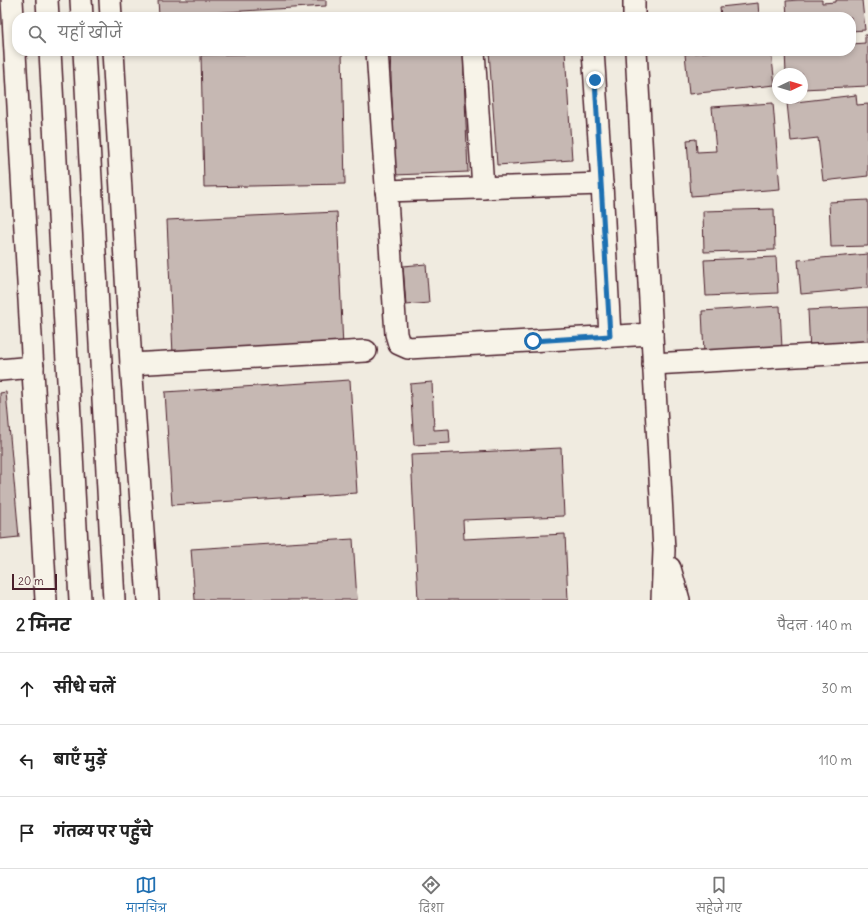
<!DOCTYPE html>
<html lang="hi">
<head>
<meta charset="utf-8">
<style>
  :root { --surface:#fff; --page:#f2f2f2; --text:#222; --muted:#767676; --line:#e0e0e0; --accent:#1f6fb2 }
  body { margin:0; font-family:Delius,"Playpen Sans Deva",sans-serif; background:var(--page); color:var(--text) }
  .compass { position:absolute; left:772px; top:68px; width:36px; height:36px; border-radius:50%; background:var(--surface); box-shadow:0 2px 6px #0003; rotate:86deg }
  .scale { position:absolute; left:12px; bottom:10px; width:45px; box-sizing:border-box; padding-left:4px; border:2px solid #4a1f2b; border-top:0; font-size:11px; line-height:14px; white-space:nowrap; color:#4a1f2b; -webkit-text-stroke:3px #f7f3e8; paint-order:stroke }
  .stop { position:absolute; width:12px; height:12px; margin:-9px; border:3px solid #1f6fb2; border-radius:50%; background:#fff }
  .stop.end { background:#1f6fb2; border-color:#fff; box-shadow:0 1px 4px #0008 }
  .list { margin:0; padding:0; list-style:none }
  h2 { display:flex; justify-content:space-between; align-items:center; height:52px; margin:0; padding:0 16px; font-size:17px }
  h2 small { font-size:13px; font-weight:400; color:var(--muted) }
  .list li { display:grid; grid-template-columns:26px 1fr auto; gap:12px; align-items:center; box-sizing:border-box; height:72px; padding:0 16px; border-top:1px solid var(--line) }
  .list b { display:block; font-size:15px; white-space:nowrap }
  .list em { font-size:13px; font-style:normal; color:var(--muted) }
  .icon { flex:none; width:22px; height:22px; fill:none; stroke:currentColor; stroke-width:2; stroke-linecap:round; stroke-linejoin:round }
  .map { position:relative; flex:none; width:868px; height:600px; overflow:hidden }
  .search { position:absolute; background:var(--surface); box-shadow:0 2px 6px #0003; left:12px; right:12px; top:12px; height:44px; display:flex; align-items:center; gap:10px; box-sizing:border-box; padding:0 14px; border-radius:16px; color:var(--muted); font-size:15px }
  .sheet { height:268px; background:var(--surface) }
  nav { display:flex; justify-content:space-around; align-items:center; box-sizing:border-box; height:56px; border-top:1px solid var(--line); background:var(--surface); font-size:11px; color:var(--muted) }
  nav a { display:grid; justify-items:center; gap:2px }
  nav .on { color:var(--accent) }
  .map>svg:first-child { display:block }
  .building { fill:#c6b8b3; stroke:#4a1f2b }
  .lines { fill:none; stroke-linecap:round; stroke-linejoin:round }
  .minor-casing { stroke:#4a1f2b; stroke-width:24 }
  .minor { stroke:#f7f3e8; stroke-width:21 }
  .route { stroke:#1f6fb2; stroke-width:5 }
</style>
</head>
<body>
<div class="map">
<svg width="868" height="600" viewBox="0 0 868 600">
  <rect width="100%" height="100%" fill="#f0ebe0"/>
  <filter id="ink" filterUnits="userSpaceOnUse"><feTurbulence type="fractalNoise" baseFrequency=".025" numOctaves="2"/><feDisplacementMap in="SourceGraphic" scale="8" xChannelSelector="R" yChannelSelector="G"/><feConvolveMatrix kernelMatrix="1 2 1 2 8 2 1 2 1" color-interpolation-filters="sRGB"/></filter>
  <g filter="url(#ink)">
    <g class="building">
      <polygon points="158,0 326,0 326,6 159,16"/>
      <polygon points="798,0 822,0 822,3 836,2 836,0 862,0 865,30 851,31 851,17 787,17 786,1"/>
      <polygon points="758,3 759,17 721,17 720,7"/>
      <polygon points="865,35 868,35 868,86 802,89 802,74 786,74 785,51 851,51 851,44 865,43"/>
      <polygon points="390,51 463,51 468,172 395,175"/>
      <polygon points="489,51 565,51 572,160 497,165"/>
      <polygon points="717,51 771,51 775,85 689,94 685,54"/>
      <polygon points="342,52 345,184 204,187 201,55"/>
      <polygon points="856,95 857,105 868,104 868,176 823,181 818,138 791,141 787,103"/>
      <polygon points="773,103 780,189 691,196 687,140 696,139 697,152 716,151 712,107"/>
      <polygon points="868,200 868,246 831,247 829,202"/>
      <polygon points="774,209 775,250 704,252 703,211"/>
      <polygon points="337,212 343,348 173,355 167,220"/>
      <polygon points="868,254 868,288 801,294 798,260"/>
      <polygon points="776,257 778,293 706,296 704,260"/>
      <polygon points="426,264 429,303 406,305 403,266"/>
      <polygon points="780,306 782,349 704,354 702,311"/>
      <polygon points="868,307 868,349 810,352 808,310"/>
      <polygon points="350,380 357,493 172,505 165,392"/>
      <polygon points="432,382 434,430 449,429 450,443 414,445 410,384"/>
      <polygon points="6,392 19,537 0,539 0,393"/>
      <polygon points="561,448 564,516 463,520 464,539 565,534 568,600 418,600 411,455"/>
      <polygon points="353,539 357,600 195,600 191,549"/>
    </g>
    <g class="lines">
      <defs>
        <g id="minor">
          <polyline points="12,0 46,600"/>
          <polyline points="47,0 48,17"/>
          <polyline points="81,0 82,17"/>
          <polyline points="110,0 111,17"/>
          <polyline points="634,0 634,17"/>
          <polyline points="50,51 80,600"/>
          <polyline points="84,51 114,600"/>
          <polyline points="113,51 131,364 148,600"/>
          <polyline points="377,51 396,334 399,344 408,348 652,334"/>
          <polyline points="474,51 483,188"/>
          <polyline points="593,51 602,184 610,336"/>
          <polyline points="636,51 664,550 662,600"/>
          <polyline points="386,191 602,184"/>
          <polyline points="131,364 366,351"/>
          <polyline points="653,364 868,352"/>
          <polyline points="0,370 33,367"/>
          <polyline points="670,568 679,600"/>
        </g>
      </defs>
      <use href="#minor" class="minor-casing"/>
      <use href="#minor" class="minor"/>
    </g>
  </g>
  <g class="lines" filter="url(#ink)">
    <polyline class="route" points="533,341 610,336 595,80"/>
  </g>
</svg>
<svg class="compass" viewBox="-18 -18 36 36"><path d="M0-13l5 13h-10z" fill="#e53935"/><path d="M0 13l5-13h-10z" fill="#767676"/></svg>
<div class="scale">20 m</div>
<div class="stop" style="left:533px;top:341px"></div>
<div class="stop end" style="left:595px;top:80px"></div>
<div class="search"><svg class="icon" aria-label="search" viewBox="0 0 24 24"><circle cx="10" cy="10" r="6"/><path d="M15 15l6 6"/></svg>यहाँ खोजें</div>
</div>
<section class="sheet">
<h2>2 मिनट<small>पैदल · 140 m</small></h2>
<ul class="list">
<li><svg class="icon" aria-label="ahead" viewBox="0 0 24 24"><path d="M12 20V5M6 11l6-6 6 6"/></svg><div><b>सीधे चलें</b></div><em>30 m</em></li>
<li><svg class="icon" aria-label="left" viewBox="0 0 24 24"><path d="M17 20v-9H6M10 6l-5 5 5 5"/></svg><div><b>बाएँ मुड़ें</b></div><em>110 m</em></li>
<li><svg class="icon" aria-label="arrive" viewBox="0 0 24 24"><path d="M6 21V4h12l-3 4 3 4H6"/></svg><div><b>गंतव्य पर पहुँचे</b></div></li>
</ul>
</section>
<nav>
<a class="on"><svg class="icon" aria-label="map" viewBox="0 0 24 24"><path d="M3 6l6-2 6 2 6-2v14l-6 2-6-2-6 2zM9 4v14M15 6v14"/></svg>मानचित्र</a>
<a><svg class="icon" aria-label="directions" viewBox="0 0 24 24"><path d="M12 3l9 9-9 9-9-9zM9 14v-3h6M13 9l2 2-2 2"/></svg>दिशा</a>
<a><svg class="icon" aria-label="saved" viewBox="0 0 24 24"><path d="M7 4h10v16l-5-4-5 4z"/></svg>सहेजे गए</a>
</nav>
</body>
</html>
